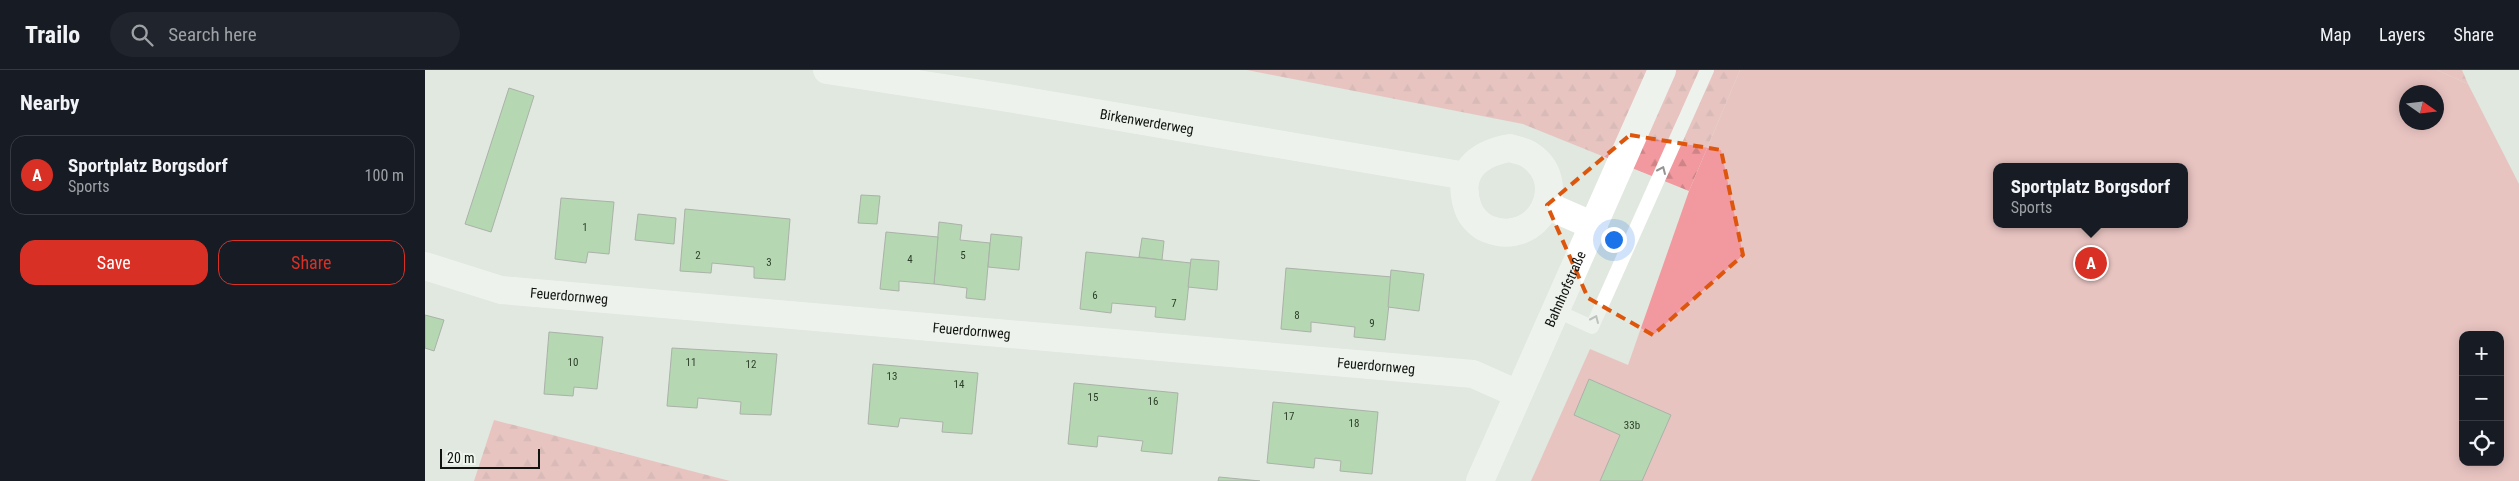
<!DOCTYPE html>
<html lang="en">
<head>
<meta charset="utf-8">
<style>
  :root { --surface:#171b24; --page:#20242c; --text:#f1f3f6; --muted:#9ea1a6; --line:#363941; --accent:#d93025 }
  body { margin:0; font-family:"Roboto Condensed",sans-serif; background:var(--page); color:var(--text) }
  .controls { position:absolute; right:15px; bottom:15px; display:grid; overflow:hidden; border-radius:10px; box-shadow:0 2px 12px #0003 }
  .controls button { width:45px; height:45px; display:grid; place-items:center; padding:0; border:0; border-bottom:1px solid var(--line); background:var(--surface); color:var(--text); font:25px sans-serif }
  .compass { position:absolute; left:1974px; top:15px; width:45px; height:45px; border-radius:50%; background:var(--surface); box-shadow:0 2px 12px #0003; rotate:104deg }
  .scale { position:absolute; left:15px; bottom:12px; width:100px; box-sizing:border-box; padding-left:5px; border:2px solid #111410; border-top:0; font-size:14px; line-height:18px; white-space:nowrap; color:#111410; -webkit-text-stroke:4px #edf5ec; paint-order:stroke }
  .you { position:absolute; left:1188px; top:169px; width:18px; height:18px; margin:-12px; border:4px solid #fff; border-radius:50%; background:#1a73e8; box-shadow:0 0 0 8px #1a73e833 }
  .badge { display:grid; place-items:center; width:32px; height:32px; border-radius:50%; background:var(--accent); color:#fff; font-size:16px; font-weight:700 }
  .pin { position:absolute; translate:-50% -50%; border:2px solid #fff; box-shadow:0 1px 5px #0006 }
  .popup { position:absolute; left:1568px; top:93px; width:195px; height:65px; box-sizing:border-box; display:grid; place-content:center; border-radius:10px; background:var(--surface); filter:drop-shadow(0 1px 4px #0005); font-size:16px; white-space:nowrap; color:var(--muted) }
  .popup b { font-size:19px; color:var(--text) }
  .popup::after { content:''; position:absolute; left:50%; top:100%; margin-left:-10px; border:10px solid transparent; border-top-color:var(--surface) }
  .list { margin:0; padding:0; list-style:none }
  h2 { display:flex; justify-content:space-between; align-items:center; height:65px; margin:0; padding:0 20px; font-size:21px }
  h2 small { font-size:16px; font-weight:400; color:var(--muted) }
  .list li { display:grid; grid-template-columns:32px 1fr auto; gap:15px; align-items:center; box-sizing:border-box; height:80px; margin:0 10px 10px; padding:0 10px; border:1px solid var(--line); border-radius:15px }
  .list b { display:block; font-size:19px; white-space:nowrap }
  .list p { margin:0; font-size:16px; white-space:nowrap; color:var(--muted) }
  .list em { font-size:16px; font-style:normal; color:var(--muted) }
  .actions { display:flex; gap:10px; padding:15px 20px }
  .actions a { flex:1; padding:11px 0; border:1px solid var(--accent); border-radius:15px; text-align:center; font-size:18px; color:var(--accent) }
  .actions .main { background:var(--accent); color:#fff }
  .icon { flex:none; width:28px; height:28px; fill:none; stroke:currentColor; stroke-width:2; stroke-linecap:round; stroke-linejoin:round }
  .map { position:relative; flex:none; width:2094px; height:411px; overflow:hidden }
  header { display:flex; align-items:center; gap:30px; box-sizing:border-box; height:70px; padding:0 25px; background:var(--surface); border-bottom:1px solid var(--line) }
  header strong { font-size:24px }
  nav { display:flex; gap:28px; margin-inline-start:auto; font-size:18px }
  .search { width:350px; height:45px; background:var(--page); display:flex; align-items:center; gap:12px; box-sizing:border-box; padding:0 18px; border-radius:28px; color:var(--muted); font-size:19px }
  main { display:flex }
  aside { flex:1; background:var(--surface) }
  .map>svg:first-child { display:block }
  .forest { fill:url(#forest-firs) }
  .pitch { fill:#f1999e; fill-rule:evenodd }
  .building { fill:#81c47a; stroke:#697068 }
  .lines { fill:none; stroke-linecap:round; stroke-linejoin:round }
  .lane { stroke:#fff; stroke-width:14 }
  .street { stroke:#fff; stroke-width:28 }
  .secondary { stroke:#fff; stroke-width:28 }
  .oneway { stroke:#949593 }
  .marked { fill:none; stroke:#dd560c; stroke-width:4; stroke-dasharray:10 6; stroke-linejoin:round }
  .labels { text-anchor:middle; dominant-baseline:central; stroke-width:4.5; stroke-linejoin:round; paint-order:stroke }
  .number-label { font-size:11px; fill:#2d402a }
  .street-label { font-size:14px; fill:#111410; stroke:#edf5ec }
</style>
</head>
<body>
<header>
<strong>Trailo</strong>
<div class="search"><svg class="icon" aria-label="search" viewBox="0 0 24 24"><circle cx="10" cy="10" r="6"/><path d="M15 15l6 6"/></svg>Search here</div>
<nav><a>Map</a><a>Layers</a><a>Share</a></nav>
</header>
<main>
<aside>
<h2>Nearby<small></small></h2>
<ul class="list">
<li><span class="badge">A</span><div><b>Sportplatz Borgsdorf</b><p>Sports</p></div><em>100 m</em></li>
</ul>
<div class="actions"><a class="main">Save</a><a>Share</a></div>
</aside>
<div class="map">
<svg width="2094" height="411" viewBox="0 0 2094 411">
  <defs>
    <pattern id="forest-firs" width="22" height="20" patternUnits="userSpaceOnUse" patternTransform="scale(1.25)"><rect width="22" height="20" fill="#f1999e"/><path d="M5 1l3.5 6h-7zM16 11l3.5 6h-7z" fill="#ce8387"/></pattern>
  </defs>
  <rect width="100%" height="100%" fill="#e0e8df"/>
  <g class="forest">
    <polygon points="822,0 1315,0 1264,121 1098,54"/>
    <polygon points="2012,0 2037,0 2043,14"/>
    <polygon points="69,350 305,411 49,411"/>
  </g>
  <path class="pitch" d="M1315 0H2012L2043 14 2094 114V411H1106L1165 279 1203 295 1264 121ZM1982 22H2012V52H1982ZM1572 97H1760V154H1572ZM2038 265H2075V392H2038Z"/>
  <g class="building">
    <polygon points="84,18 109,26 66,162 40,154"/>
    <polygon points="436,125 455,126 452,154 433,153"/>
    <polygon points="136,128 189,132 184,184 163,182 161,193 130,189"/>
    <polygon points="260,139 365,149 360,210 329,208 329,197 287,193 286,203 255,201"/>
    <polygon points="213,144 251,148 249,174 210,170"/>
    <polygon points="514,152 537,155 535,170 565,173 560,230 541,228 542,218 509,214"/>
    <polygon points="461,162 513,167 509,214 474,211 474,221 455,219"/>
    <polygon points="566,164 597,167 594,200 563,197"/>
    <polygon points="717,168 739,171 737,190 714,187"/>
    <polygon points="661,182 766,193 760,250 730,247 731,237 687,233 686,243 655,239"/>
    <polygon points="766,189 794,191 792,220 763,217"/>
    <polygon points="861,198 967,207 960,270 929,267 930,257 886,252 886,262 856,259"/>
    <polygon points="966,200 999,204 994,241 963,237"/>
    <polygon points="0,245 19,250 9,281 0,278"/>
    <polygon points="124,262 178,267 172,319 149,317 148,326 119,324"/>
    <polygon points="247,278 352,284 346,345 315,344 316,332 273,328 272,338 242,336"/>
    <polygon points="448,294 553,303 547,364 517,362 518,352 475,348 473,357 443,354"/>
    <polygon points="1164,309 1246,345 1217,411 1175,411 1195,365 1149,345"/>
    <polygon points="649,313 753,323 747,384 716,381 718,371 673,366 672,377 643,374"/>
    <polygon points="848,332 953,342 947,404 915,401 916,391 890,388 889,398 842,393"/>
    <polygon points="794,407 835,411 793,411"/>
  </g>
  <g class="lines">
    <polyline class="lane" points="1130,240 1167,257 1282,0"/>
    <g class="street">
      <path id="s1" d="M402 0 589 29 1041 106"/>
      <path d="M1085 78C1090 80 1098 81 1103 84 1148 111 1114 179 1063 159 1055 156 1046 147 1043 138 1031 102 1051 84 1085 78Z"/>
      <polyline points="1123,136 1169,156"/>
      <path id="s2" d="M0 196 76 220 1048 304 1093 324"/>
    </g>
    <path class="secondary" id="s3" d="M1055 411 1237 0"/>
  </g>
  <defs><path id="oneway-chevron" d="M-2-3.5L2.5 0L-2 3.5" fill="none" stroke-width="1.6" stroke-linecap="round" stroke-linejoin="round" transform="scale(1.25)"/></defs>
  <g class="oneway">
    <use href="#oneway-chevron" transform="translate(1237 100) rotate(-66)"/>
    <use href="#oneway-chevron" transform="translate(1170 249) rotate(-66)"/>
  </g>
  <path d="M0 0H2094V411H0ZM1205 65 1296 80 1318 185 1228 265 1163 228 1122 135Z" fill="#e0e8df" fill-opacity=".55" fill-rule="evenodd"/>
  <path class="marked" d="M1205 65 1296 80 1318 185 1228 265 1163 228 1122 135Z"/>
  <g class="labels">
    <g class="number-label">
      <text x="160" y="157">1</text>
      <text x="273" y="185">2</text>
      <text x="538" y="185">5</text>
      <text x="485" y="189">4</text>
      <text x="344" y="192">3</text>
      <text x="670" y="225">6</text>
      <text x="749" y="233">7</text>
      <text x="872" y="245">8</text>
      <text x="947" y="253">9</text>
      <text x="148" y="292">10</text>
      <text x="266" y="292">11</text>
      <text x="326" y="294">12</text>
      <text x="467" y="306">13</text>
      <text x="534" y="314">14</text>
      <text x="668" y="327">15</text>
      <text x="728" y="331">16</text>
      <text x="864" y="346">17</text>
      <text x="929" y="353">18</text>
      <text x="1207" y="355">33b</text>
    </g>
    <g class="street-label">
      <text stroke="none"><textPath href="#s1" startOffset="324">Birkenwerderweg</textPath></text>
      <text stroke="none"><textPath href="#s3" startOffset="210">Bahnhofstraße</textPath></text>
      <text stroke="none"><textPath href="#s2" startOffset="148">Feuerdornweg</textPath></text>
      <text stroke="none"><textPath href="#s2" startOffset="552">Feuerdornweg</textPath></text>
      <text stroke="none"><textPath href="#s2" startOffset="958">Feuerdornweg</textPath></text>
    </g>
  </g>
</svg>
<div class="controls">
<button>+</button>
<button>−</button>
<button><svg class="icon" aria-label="locate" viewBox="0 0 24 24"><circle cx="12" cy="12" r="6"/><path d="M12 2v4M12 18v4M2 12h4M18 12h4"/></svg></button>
</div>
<svg class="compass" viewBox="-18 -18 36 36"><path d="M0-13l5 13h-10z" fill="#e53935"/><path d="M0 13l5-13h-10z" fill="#9ea1a6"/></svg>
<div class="scale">20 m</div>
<div class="you"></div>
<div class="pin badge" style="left:1666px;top:193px">A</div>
<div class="popup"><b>Sportplatz Borgsdorf</b>Sports</div>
</div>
</main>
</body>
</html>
